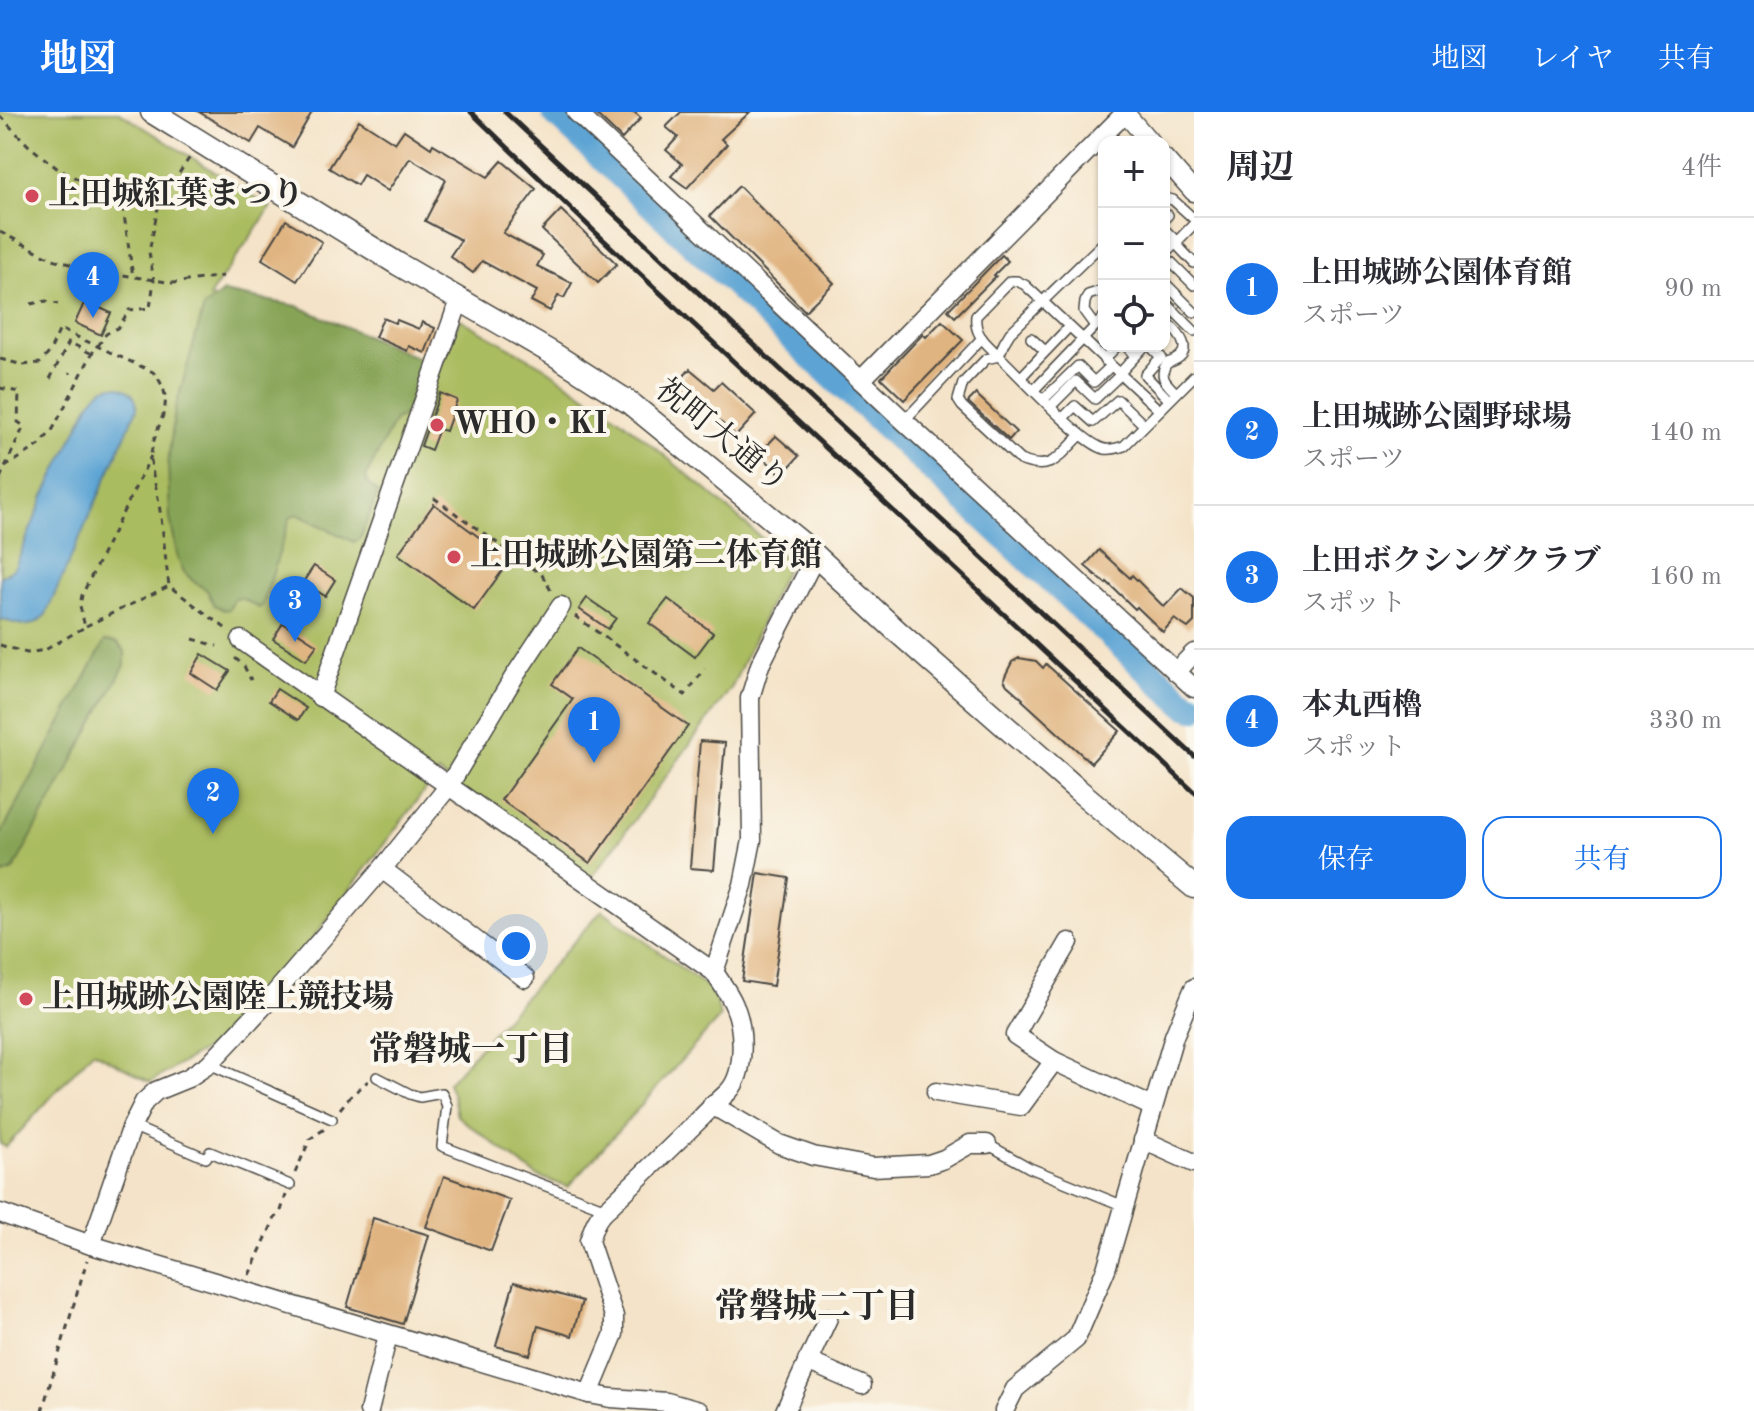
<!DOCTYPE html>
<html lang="ja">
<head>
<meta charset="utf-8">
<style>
  :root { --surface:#fff; --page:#f7f7f7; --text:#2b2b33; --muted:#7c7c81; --line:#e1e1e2; --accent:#1a73e8 }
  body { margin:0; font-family:"Old Standard TT","Noto Serif JP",serif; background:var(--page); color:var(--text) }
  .controls { position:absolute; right:24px; top:24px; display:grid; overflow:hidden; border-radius:16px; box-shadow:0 2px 6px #0004 }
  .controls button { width:72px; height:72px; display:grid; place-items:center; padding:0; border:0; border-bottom:2px solid var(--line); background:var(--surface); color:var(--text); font:40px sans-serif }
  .you { position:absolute; left:516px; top:834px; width:28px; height:28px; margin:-20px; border:6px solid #fff; border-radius:50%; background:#1a73e8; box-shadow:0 0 0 12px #1a73e833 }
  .badge { display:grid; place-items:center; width:52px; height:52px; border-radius:50%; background:var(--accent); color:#fff; font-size:26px; font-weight:700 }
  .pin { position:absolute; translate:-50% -66px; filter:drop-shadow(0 2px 4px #0008) }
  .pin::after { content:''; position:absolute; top:42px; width:28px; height:24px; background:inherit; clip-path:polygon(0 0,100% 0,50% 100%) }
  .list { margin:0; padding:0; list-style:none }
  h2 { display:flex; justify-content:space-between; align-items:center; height:104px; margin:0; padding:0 32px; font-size:34px }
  h2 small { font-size:26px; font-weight:400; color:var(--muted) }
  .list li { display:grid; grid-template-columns:52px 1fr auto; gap:24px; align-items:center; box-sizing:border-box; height:144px; padding:0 32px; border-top:2px solid var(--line) }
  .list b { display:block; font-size:30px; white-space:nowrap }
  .list p { margin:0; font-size:26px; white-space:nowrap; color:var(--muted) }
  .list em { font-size:26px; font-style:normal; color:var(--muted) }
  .actions { display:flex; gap:16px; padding:24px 32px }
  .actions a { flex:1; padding:18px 0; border:2px solid var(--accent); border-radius:24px; text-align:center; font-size:28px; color:var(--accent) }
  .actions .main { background:var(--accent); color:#fff }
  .icon { flex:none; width:44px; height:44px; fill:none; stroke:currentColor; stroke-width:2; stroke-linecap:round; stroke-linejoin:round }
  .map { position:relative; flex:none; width:1194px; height:1299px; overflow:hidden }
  header { display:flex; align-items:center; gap:48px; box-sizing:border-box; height:112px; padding:0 40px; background:var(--accent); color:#fff }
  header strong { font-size:38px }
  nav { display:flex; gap:44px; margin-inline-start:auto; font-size:28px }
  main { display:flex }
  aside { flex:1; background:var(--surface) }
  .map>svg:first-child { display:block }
  .green { fill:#aabc60; stroke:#6a7446; stroke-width:2 }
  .forest { fill:#87a456; stroke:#596840; stroke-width:2 }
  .water { fill:#5da4d4; stroke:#446880; stroke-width:2 }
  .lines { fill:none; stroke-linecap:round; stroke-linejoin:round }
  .river { stroke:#5da4d4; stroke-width:28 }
  .building { fill:#e0b480 }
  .service-casing { stroke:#494743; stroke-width:12 }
  .minor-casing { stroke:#494743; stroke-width:21 }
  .tertiary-casing { stroke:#494743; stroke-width:25 }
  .path { stroke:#494743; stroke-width:3; stroke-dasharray:6 6; stroke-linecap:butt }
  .service { stroke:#fff; stroke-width:9 }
  .minor { stroke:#fff; stroke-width:18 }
  .tertiary { stroke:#fff; stroke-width:22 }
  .rail { stroke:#2b2b2b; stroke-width:5 }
  .poi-dot { fill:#d1495b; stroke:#fbf7ec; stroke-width:3 }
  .labels { text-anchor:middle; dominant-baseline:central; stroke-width:8; stroke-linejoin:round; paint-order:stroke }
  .poi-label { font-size:32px; font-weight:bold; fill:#2b2b2b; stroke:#fbf7ec; text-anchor:start }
  .street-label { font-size:32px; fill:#2b2b2b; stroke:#fbf7ec }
  .neighbourhood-label { font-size:34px; font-weight:bold; fill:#2b2b2b; stroke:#fbf7ec }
</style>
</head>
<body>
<header>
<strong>地図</strong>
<nav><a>地図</a><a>レイヤ</a><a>共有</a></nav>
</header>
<main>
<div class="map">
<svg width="1194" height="1299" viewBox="0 0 1194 1299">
  <rect width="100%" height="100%" fill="#fbf7ec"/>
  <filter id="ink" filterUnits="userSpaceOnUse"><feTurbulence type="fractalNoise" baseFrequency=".0125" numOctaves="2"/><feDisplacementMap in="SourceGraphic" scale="16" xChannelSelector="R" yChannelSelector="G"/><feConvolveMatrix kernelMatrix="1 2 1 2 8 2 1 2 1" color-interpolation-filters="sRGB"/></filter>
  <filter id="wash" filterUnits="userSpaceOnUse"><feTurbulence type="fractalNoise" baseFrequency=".006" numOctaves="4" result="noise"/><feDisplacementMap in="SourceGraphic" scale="32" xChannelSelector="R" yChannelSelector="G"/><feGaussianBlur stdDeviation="1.8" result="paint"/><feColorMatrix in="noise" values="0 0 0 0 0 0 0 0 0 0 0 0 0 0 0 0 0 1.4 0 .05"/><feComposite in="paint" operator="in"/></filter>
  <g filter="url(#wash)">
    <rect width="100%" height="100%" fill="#f4e3c8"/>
    <g class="green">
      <polygon points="0,0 119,0 271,95 209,185 300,199 437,262 460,207 544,255 619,306 704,376 789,450 732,575 589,769 438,661 270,883 219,929 150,970 93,939 6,1035 0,1032"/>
      <polygon points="602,798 714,880 720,905 568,1075 537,1064 457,1004 453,984 448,971"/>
    </g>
    <g class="forest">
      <polygon points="223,180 297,194 421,247 427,255 410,300 395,308 366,364 367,371 378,381 360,427 354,430 297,402 290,406 263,493 259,496 241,486 235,487 229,497 224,498 214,493 207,478 194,470 184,460 178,447 170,406 168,350 175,298 204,195"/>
      <polygon points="105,529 117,531 125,539 125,553 13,758 4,762 0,760 0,724"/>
    </g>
    <path class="water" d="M112 274C126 274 137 282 137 297L46 502C31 520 19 512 0 507V465L12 458 16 453 44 384 90 291 102 277Z"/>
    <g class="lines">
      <polyline class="river" points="555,0 797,230 1172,580 1187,593 1194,595"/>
    </g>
    <g id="blocks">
      <g class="building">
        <polygon points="199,0 312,0 292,35 260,16 251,31"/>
        <polygon points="594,0 634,0 641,6 622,27"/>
        <polygon points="681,0 750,0 721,27 727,32 687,76 671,64 682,52 666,38 678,25 666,15"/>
        <polygon points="359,8 395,31 404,18 431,36 433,32 488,65 502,49 536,77 503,121 543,143 537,154 572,171 564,186 558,184 550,199 531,189 537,179 482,149 473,161 450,144 461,128 425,109 446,68 410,46 388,79 363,63 357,73 329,56"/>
        <polygon points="739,74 834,171 805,199 710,104"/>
        <polygon points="561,98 617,152 598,171 542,118"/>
        <polygon points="286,108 322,130 297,169 262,147"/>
        <polygon points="1002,143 1008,149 994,163 996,164 955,205 948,198"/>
        <polygon points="85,189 111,201 101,223 75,211"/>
        <polygon points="383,206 395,211 397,208 419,217 422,210 435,216 425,241 409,234 407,239 375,225"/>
        <polygon points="942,209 963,228 904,288 881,266 923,222 926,225"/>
        <polygon points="690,257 714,277 721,270 756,302 736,324 691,284 683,293 669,281"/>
        <polygon points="440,281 457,288 446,319 439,317 431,338 421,334"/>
        <polygon points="976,282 1016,320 1009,328 968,290"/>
        <polygon points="776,324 799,344 782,363 759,342"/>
        <polygon points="434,392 510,448 474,498 398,442"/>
        <polygon points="1099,438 1130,466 1132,463 1164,495 1182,476 1194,486 1194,510 1188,516 1174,507 1163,520 1137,495 1135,497 1107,470 1106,472 1085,454"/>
        <polygon points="314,454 335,468 325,484 303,470"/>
        <polygon points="587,486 616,506 608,517 579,497"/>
        <polygon points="668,487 713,521 695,545 649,511"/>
        <polygon points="283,511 317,533 306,548 273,527"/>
        <polygon points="578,536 688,614 590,751 501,688 573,587 552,572"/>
        <polygon points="202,542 230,559 217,578 191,561"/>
        <polygon points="1019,546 1036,549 1043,556 1046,552 1120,619 1091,651 1022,588 1023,587 1007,573 1004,568 1005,564 1012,550"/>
        <polygon points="277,577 306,596 298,608 269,589"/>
        <polygon points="700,629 725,631 714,758 690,756"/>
        <polygon points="758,761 789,766 773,874 742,869"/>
        <polygon points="444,1064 510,1088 491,1139 426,1115"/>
        <polygon points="373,1106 429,1123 403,1212 347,1195"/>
        <polygon points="514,1170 582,1189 572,1224 538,1214 530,1243 496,1234"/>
      </g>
    </g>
  </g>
  <g filter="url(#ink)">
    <use href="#blocks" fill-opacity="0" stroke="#494743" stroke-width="2"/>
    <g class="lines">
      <defs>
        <g id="service">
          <polyline points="1164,86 1173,88 1194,107"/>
          <polyline points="1164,107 1168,103"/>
          <polyline points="1164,117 1177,130"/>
          <path d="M1104 130 1010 221 1004 231 999 244C1019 263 1083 333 1105 337 1111 338 1118 336 1124 334L1194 264"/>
          <polyline points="1175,131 1194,151"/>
          <polyline points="1164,143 1194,112"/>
          <polyline points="1164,143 1194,173"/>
          <polyline points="1164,170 1194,200"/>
          <polyline points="1164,189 1194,219"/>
          <path d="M1167 211C1185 226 1194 243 1167 251 1158 265 1166 271 1176 281"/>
          <polyline points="1095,214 1084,199 1085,190 1088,183 1104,178"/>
          <polyline points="1031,226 1045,239"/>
          <polyline points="1126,234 1135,244"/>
          <polyline points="1150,234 1161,245 1145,263 1169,288"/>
          <path d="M999 244C986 231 974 223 976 204L1010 169H1017L1025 173 1159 298"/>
          <path d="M999 244 986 247 963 271 958 288 962 294 1020 348C1052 361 1059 344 1081 323"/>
          <polyline points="1104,248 1117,234"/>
          <polyline points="1119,262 1145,234"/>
          <polyline points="1021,265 1069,215"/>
          <polyline points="1034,278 1104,205"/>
          <polyline points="1044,287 1078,254 1094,270 1111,254"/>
          <polyline points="1051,294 1076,269 1095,287 1120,263"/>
          <polyline points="1063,306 1075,294 1093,310 1118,288 1144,313"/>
          <polyline points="904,309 982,226"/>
          <polyline points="209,952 332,1007"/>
          <polyline points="377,965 410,982 420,985 442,981 447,994 442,1034 606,1097"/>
          <polyline points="132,1014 206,1046 210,1040 290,1073"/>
          <polyline points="987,1032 1030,1056 1124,1094"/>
        </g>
        <g id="minor">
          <polyline points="576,0 904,309 1194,576"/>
          <polyline points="1125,1 1150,30"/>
          <polyline points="1164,46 1194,80"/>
          <polyline points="861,268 1126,0"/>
          <path d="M241 528 714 860C721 871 729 881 734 893 744 915 746 960 729 979 720 988 710 996 702 1005L610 1094C597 1104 594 1113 589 1129L614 1204V1222L589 1282"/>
          <polyline points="1176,560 1194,541"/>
          <polyline points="320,585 460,186"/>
          <polyline points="382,757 525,866"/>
          <polyline points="1069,830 1015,923 1054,949 1153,995"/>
          <polyline points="714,860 743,773 752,728 750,586 760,553 816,443"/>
          <polyline points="936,980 1021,994 1054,949"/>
          <polyline points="712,993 779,1032 813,1044 873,1055 929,1052 944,1047 970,1032 987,1032"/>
          <polyline points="1143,1028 1194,1051"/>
          <polyline points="0,1101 91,1133 589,1282 611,1286 667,1290 699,1299"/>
          <polyline points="91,1133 132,1014 144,990 156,979 188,966 209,952 269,888 382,757 448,675 514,565 561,494"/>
          <polyline points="807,1249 862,1273"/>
          <polyline points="369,1299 388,1223"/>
          <polyline points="785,1299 828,1206"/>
          <polyline points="1004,1299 1015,1277 1076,1227 1106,1157 1174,924 1194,876"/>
        </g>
        <polyline id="tertiary" points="152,0 398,152 552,241 630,291 805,434 899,521 1078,678 1194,775"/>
      </defs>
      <use href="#service" class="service-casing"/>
      <use href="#minor" class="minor-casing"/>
      <use href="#tertiary" class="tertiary-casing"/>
      <g class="path">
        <polyline points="0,4 28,33 58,57 122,89 133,165"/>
        <polyline points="159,91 190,45"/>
        <polyline points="0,120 53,147 86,157 173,171 223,164"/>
        <polyline points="31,192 46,189 58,192"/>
        <polyline points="98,234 106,222 119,215 129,198 150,196 154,169 149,140 159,91 145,88 123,89"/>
        <path d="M0 247 23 253 40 251 49 241 60 217 153 260C180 291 155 310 151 342 150 356 156 373 158 386 163 415 165 445 169 474L229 519"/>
        <polyline points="70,262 70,260"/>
        <polyline points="50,267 69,230 92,242"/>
        <polyline points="0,276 19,280 18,310 24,314 0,366"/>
        <polyline points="5,355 40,333 53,317 96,234"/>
        <polyline points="434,386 542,463 553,482"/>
        <polyline points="575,504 685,583 705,557"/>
        <polyline points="86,514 169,474"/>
        <polyline points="193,527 217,534"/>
        <polyline points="0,533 27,541 45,538 85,515 80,494 82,483 151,344"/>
        <polyline points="235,546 244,554 251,568"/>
        <polyline points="340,997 349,986 368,969"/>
        <polyline points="295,1061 310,1027 326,1016"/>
        <polyline points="249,1163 275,1106 280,1102 286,1083"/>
        <polyline points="42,1299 87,1148"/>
      </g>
      <use href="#service" class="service"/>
      <use href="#minor" class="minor"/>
      <use href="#tertiary" class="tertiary"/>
      <g class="rail">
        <polyline points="471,0 594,119 1194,680"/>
        <polyline points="505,0 1194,644"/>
      </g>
    </g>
  </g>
  <g class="poi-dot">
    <circle cx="32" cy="84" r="8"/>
    <circle cx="437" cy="313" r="8"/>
    <circle cx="454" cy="445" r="8"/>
    <circle cx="26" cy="887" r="8"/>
  </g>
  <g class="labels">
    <g class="poi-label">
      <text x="48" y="84">上田城紅葉まつり</text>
      <text x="453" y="313">WHO・KI</text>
      <text x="470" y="445">上田城跡公園第二体育館</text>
      <text x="42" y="887">上田城跡公園陸上競技場</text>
    </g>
    <g class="street-label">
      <text transform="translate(721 325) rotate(39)">祝町大通り</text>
    </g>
    <g class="neighbourhood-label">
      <text x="471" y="939">常磐城一丁目</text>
      <text x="817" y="1196">常磐城二丁目</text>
    </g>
  </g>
</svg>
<div class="controls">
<button>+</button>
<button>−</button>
<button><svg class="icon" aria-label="locate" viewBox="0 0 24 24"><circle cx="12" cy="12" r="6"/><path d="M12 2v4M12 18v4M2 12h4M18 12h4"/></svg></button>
</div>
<div class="you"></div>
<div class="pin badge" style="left:594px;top:651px">1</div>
<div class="pin badge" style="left:213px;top:722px">2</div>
<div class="pin badge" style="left:295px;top:530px">3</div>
<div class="pin badge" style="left:93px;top:206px">4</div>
</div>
<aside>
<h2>周辺<small>4件</small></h2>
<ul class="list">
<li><span class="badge">1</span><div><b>上田城跡公園体育館</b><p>スポーツ</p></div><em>90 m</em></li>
<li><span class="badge">2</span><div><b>上田城跡公園野球場</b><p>スポーツ</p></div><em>140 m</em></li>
<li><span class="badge">3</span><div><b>上田ボクシングクラブ</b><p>スポット</p></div><em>160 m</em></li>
<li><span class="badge">4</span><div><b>本丸西櫓</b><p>スポット</p></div><em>330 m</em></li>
</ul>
<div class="actions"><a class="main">保存</a><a>共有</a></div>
</aside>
</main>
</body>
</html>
